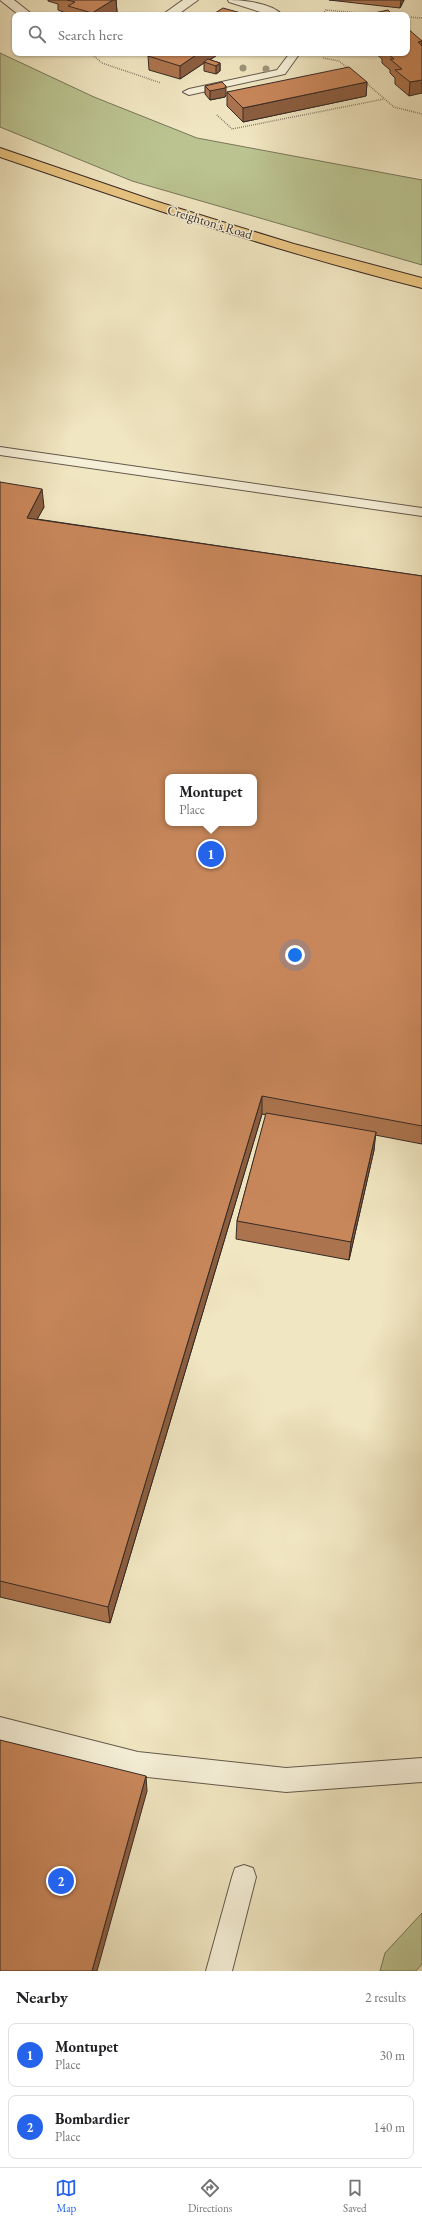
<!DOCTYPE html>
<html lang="en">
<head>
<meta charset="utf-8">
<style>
  :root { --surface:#fff; --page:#f6f6f6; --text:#202124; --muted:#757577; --line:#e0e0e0; --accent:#2563eb }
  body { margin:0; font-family:"EB Garamond",serif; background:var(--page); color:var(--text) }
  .you { position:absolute; left:295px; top:955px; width:14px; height:14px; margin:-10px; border:3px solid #fff; border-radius:50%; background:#1a73e8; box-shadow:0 0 0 6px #1a73e833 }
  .badge { display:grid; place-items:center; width:26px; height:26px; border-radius:50%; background:var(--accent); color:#fff; font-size:13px; font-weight:700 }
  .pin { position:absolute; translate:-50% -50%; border:2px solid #fff; box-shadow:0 1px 4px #0006 }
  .popup { position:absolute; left:165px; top:774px; width:92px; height:52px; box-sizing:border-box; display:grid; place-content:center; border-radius:8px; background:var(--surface); filter:drop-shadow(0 1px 3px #0005); font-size:13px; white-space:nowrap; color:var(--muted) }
  .popup b { font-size:15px; color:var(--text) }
  .popup::after { content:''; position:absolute; left:50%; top:100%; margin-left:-8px; border:8px solid transparent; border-top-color:var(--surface) }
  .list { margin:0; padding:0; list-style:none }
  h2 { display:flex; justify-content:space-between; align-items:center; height:52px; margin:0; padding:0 16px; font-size:17px }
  h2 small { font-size:13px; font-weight:400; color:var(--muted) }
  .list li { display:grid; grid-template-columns:26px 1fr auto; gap:12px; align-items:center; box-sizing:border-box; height:64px; margin:0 8px 8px; padding:0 8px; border:1px solid var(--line); border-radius:8px }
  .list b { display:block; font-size:15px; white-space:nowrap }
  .list p { margin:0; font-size:13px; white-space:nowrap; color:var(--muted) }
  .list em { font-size:13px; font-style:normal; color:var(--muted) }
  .icon { flex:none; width:22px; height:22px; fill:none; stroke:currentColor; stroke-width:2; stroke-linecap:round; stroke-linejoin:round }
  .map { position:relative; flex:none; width:422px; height:1971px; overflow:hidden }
  .search { position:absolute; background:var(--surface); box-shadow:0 1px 3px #0004; left:12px; right:12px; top:12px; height:44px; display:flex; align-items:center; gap:10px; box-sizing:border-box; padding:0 14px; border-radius:8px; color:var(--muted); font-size:15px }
  .sheet { height:196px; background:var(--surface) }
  nav { display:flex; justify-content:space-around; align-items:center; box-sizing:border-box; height:56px; border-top:1px solid var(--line); background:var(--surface); font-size:11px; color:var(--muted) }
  nav a { display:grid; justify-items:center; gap:2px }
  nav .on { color:var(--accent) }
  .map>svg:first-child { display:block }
  .green { fill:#bbc491; stroke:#78775b }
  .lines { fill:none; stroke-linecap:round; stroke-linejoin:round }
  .lane-casing { stroke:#64594c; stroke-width:2 }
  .street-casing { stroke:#64594c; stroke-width:2 }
  .highway-casing { stroke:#362a25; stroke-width:2 }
  .path { stroke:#362a25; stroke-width:1.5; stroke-dasharray:0.5 1.5; stroke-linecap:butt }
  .lane { fill:#f5efd7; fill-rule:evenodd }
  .street { fill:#f5efd7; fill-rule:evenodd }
  .highway { fill:#e8c380; fill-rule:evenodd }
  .tree { fill:#9c947a }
  .wall { fill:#ac744e; stroke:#362a25 }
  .shaded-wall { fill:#8c5e40; stroke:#362a25 }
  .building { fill:#c8875b; stroke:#362a25; fill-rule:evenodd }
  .labels { text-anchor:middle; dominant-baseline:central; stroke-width:3; stroke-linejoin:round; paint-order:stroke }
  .far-street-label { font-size:13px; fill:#362a25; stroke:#f5efd7 }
</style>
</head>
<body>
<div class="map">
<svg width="422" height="1971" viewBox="0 0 422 1971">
  <rect width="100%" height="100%" fill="#f0e6c1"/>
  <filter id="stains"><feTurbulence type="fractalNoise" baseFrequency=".005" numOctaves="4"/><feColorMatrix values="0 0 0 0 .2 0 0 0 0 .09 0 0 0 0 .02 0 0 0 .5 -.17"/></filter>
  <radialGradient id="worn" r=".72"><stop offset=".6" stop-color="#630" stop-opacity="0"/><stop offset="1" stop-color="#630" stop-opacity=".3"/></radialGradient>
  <g class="green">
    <polygon points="0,53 94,97 197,138 422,180 422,265 132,181 0,127"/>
    <polygon points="422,1913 422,1964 416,1971 380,1971 385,1953"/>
  </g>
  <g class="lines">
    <defs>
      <g id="lane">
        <path d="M228 0C242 0 273 3 282 15H270L229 2Z"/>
        <polygon points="290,53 300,53 285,74 189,95 183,92 189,89 277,70"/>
        <polygon points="0,447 422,508 422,516 0,455"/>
        <polygon points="0,1717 138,1752 286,1768 422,1758 422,1782 286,1792 138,1776 0,1741"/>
        <polygon points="244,1865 253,1868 256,1877 232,1971 206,1971 232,1877 235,1868"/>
      </g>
      <g id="street">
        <polygon points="0,0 14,0 33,15 19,15"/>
        <polygon points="183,0 198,0 177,15 162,15"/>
      </g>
      <path id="highway" d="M0 148 155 201 294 244 422 278V288C279 252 139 205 0 157Z"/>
    </defs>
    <use href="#lane" class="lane-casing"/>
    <use href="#street" class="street-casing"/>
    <use href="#highway" class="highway-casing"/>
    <g class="path">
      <polyline points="322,15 326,10 372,14"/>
      <polyline points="407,17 422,18"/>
      <polyline points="90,53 102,63 161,83"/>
      <polyline points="323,58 339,61 349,69"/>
      <polyline points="365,82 394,107 422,114"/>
      <polyline points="217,115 232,129 384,99"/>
    </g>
    <use href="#lane" class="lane"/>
    <use href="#street" class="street"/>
    <use href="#highway" class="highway"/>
  </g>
  <g class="tree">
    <circle cx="243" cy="68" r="3.5"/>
    <circle cx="266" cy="69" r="3.5"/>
  </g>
  <g class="wall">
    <polygon points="48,0 116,0 117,12 111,15 69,15 69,14 58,10 58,4 48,1"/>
    <polygon points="329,0 404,0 400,8"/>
    <polygon points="422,41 409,96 395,84 395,78 390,73 390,70 382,63 382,59 375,53 407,53"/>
    <polygon points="153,53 220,53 210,60 220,63 220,71 216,74 204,71 204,63 180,79 149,70 148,56"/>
    <polygon points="367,82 366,96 243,122 227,106 227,92"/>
    <polygon points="205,86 226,95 225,97 210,100 205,94"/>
    <polygon points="0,482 44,507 37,519 422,576 422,1144 375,1135 374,1150 349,1260 236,1239 237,1221 266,1115 262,1114 110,1623 0,1597"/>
  </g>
  <g class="shaded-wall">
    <polygon points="113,0 116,0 117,12 111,15 92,15 92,13"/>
    <polygon points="401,0 404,0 400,8"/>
    <polygon points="422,41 421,55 418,42"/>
    <polygon points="199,53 220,53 205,63 204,62 204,63 180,79 180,66"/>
    <polygon points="220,63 220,71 216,74 216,66"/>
    <polygon points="422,80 422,93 409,96 410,82"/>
    <polygon points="367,82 366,96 243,122 243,108"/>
    <polygon points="226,86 226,95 225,97 210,100 210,91"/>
    <polygon points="42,489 44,507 28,536 27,518"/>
    <polygon points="262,1096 262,1114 110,1623 108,1607"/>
    <polygon points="376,1132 374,1150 349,1260 351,1242"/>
    <polygon points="146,1776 147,1791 97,1971 92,1971"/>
  </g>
  <g class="building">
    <polygon points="67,0 113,0 92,13 68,6 75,2"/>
    <polygon points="223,8 248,15 212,15"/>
    <polygon points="388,10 393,15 365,15"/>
    <polygon points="407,28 422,41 418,42 422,46 422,80 410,82 395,70 402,69 390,59 394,59 387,53 407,53"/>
    <polygon points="153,53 199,53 180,66 148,56"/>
    <polygon points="208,59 220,63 216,66 204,62"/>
    <polygon points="349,67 367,82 243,108 227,92"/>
    <polygon points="222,82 226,86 225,88 210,91 205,86"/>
    <path d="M0 482 42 489 27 518 422 576V1126L262 1096 108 1607 0 1581ZM168 777H254V823H168Z"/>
    <polygon points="266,1113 376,1132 351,1242 237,1221"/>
    <polygon points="0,1740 146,1776 92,1971 0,1971"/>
  </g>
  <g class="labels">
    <g class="far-street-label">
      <text transform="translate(210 222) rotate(17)">Creighton's Road</text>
    </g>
  </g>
  <rect width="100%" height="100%" filter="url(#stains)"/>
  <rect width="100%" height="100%" fill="url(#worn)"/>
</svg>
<div class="you"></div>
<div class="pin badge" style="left:211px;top:854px">1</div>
<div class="popup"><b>Montupet</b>Place</div>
<div class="pin badge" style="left:61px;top:1881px">2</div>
<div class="search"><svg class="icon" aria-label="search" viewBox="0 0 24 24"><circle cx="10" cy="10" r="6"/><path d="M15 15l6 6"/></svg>Search here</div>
</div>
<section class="sheet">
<h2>Nearby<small>2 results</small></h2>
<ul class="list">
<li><span class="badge">1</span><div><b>Montupet</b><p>Place</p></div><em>30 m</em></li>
<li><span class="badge">2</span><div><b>Bombardier</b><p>Place</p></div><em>140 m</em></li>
</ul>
</section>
<nav>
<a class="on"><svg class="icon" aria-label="map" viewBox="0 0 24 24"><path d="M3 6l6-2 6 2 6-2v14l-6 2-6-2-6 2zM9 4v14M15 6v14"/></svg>Map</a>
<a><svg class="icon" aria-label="directions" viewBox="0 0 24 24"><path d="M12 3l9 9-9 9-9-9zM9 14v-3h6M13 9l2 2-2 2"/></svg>Directions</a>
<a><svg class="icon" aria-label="saved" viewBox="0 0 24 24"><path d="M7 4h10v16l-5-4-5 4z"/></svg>Saved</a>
</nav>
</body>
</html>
